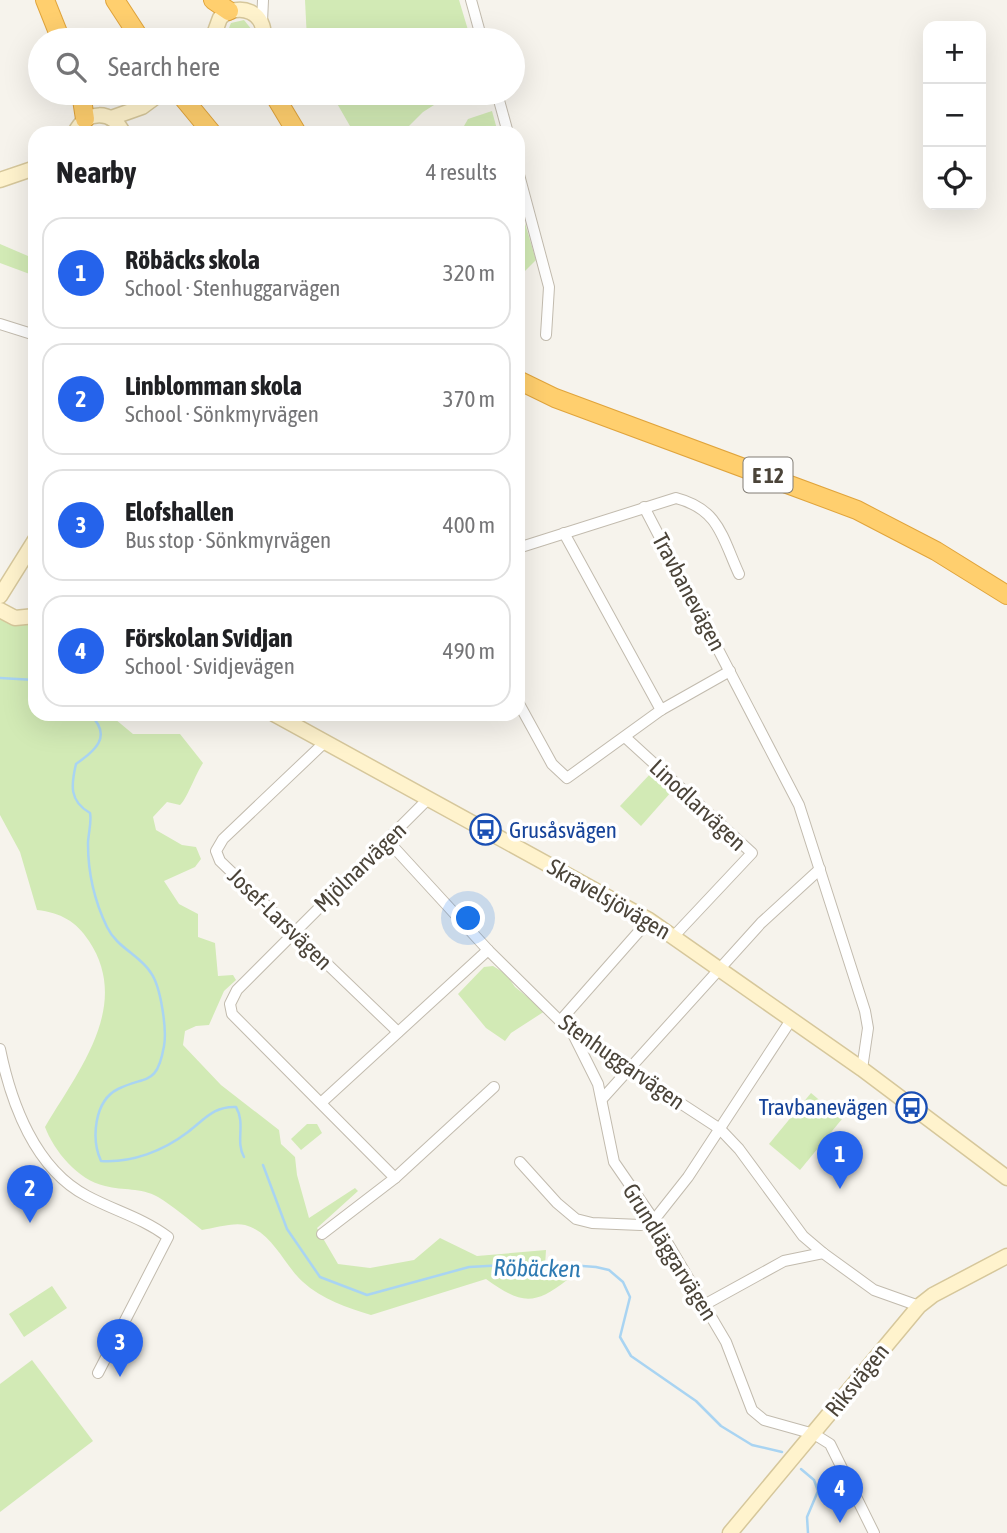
<!DOCTYPE html>
<html lang="en">
<head>
<meta charset="utf-8">
<style>
  :root { --surface:#fff; --page:#f2f2f2; --text:#202124; --muted:#757577; --line:#e0e0e0; --accent:#2563eb }
  body { margin:0; font-family:"Asap Condensed",sans-serif; background:var(--page); color:var(--text) }
  .controls { position:absolute; right:21px; top:21px; display:grid; overflow:hidden; border-radius:14px; box-shadow:0 7px 28px #0002 }
  .controls button { width:63px; height:63px; display:grid; place-items:center; padding:0; border:0; border-bottom:2px solid var(--line); background:var(--surface); color:var(--text); font:35px sans-serif }
  .you { position:absolute; left:469px; top:919px; width:24px; height:24px; margin:-18px; border:5px solid #fff; border-radius:50%; background:#1a73e8; box-shadow:0 0 0 10px #1a73e833 }
  .badge { display:grid; place-items:center; width:46px; height:46px; border-radius:50%; background:var(--accent); color:#fff; font-size:23px; font-weight:700 }
  .pin { position:absolute; translate:-50% -58px; filter:drop-shadow(0 2px 4px #0008) }
  .pin::after { content:''; position:absolute; top:37px; width:24px; height:21px; background:inherit; clip-path:polygon(0 0,100% 0,50% 100%) }
  .list { margin:0; padding:0; list-style:none }
  h2 { display:flex; justify-content:space-between; align-items:center; height:91px; margin:0; padding:0 28px; font-size:30px }
  h2 small { font-size:23px; font-weight:400; color:var(--muted) }
  .list li { display:grid; grid-template-columns:46px 1fr auto; gap:21px; align-items:center; box-sizing:border-box; height:112px; margin:0 14px 14px; padding:0 14px; border:2px solid var(--line); border-radius:21px }
  .list b { display:block; font-size:26px; white-space:nowrap }
  .list p { margin:0; font-size:23px; white-space:nowrap; color:var(--muted) }
  .list em { font-size:23px; font-style:normal; color:var(--muted) }
  .icon { flex:none; width:38px; height:38px; fill:none; stroke:currentColor; stroke-width:2; stroke-linecap:round; stroke-linejoin:round }
  .map { position:relative; flex:none; width:1007px; height:1533px; overflow:hidden }
  .search { position:absolute; background:var(--surface); box-shadow:0 7px 28px #0002; left:28px; top:28px; width:497px; height:77px; display:flex; align-items:center; gap:18px; box-sizing:border-box; padding:0 24px; border-radius:38px; color:var(--muted); font-size:26px }
  .panel { position:absolute; background:var(--surface); box-shadow:0 7px 28px #0002; left:28px; top:126px; width:497px; height:595px; border-radius:21px }
  .map>svg:first-child { display:block }
  .green { fill:#d2eab5 }
  .lines { fill:none; stroke-linecap:round; stroke-linejoin:round }
  .stream { stroke:#a9d4f2; stroke-width:2.5 }
  .street-casing { stroke:#c2bbae; stroke-width:12 }
  .secondary-casing { stroke:#d6c79b; stroke-width:17 }
  .highway-casing { stroke:#e0a43c; stroke-width:20 }
  .street { stroke:#fff; stroke-width:10 }
  .secondary { stroke:#fff3cd; stroke-width:14 }
  .highway { stroke:#ffcf6e; stroke-width:18 }
  .labels { text-anchor:middle; dominant-baseline:central; stroke-width:7; stroke-linejoin:round; paint-order:stroke }
  .shield { fill:#fff; stroke:#817c74; stroke-width:2 }
  .shield-label { font-size:21px; font-weight:bold; fill:#4b4439 }
  .street-label { font-size:23px; fill:#4b4439; stroke:#fff }
  .transit-label { font-size:23px; fill:#164399; stroke:#fff; text-anchor:start }
  .water-label { font-size:24px; font-style:italic; fill:#2e7ab2; stroke:#fff }
</style>
</head>
<body>
<div class="map">
<svg width="1007" height="1533" viewBox="0 0 1007 1533">
  <rect width="100%" height="100%" fill="#f6f3ec"/>
  <g class="green">
    <polygon points="305,0 459,0 471,40 307,40"/>
    <polygon points="244,20 252,30 250,40 224,40 231,23"/>
    <polygon points="331,93 453,93 423,112 402,133 354,133"/>
    <polygon points="492,111 498,133 460,133 468,119"/>
    <polygon points="518,200 536,260 518,278"/>
    <polygon points="0,244 35,259 35,276 0,263"/>
    <path d="M0 618 35 621V714H109L133 734H180L203 763C195 775 187 799 180 805L167 802 153 817 156 830 182 845 196 847 201 859 195 867 164 881 179 904 198 914V937L215 943 218 976 233 975 236 980 224 991 209 1025 196 1026 185 1031 183 1045 221 1085 279 1130 281 1144 295 1157 297 1175 309 1218 355 1188 358 1191 317 1228 338 1264 370 1268 414 1260 440 1238 477 1256 546 1250 545 1266 567 1280C533 1307 520 1303 486 1279L371 1315C348 1308 321 1299 303 1282 283 1264 273 1233 245 1225 234 1222 214 1228 202 1230 188 1219 173 1206 158 1197 140 1187 124 1191 105 1186 78 1180 54 1151 45 1127 78 1071 132 1006 89 941 76 921 61 913 37 910L20 852 0 815Z"/>
    <polygon points="652,772 672,791 641,826 620,806"/>
    <polygon points="493,966 506,974 515,987 545,1011 511,1033 505,1041 486,1028 458,994 484,967"/>
    <polygon points="811,1093 842,1119 800,1170 769,1144"/>
    <polygon points="307,1124 317,1124 322,1133 301,1150 291,1139"/>
    <polygon points="52,1286 67,1308 24,1337 9,1314"/>
    <polygon points="32,1360 93,1441 0,1512 0,1384"/>
  </g>
  <g class="lines">
    <g class="stream">
      <polyline points="0,678 35,680"/>
      <path d="M90 714C113 737 95 750 76 764 71 785 69 801 90 813 92 822 88 834 88 844 88 874 94 900 107 927 117 948 140 955 151 973 161 987 167 1030 164 1046 157 1086 147 1075 118 1089 94 1101 91 1139 101 1161 132 1163 163 1151 188 1132 205 1119 214 1106 236 1107 246 1124 235 1141 244 1157"/>
      <polyline points="263,1165 287,1229 320,1277 367,1295 469,1267 542,1263 596,1267 609,1270 623,1282 630,1297 620,1337 631,1356 696,1401 721,1426 752,1445 782,1452"/>
      <polyline points="801,1469 814,1480 818,1491 807,1517 808,1533"/>
    </g>
    <defs>
      <g id="street">
        <polyline points="471,0 482,40"/>
        <polyline points="262,22 263,0"/>
        <polyline points="497,93 508,133"/>
        <polyline points="518,171 549,287 546,335"/>
        <polyline points="0,324 35,335"/>
        <polyline points="644,507 799,805 865,1011 868,1028 862,1069"/>
        <polyline points="564,533 661,710"/>
        <path d="M518 548 676 498C719 509 722 537 739 574"/>
        <polyline points="518,702 552,764 567,778 661,710 730,671"/>
        <polyline points="626,738 752,853 674,936"/>
        <polyline points="325,742 223,839 216,851 220,861 398,1032"/>
        <polyline points="388,841 488,950 560,1021 593,1046 720,1129 739,1149 803,1236 823,1253 874,1290 919,1306"/>
        <polyline points="560,1021 649,920"/>
        <polyline points="572,1032 598,1084 614,1162 654,1220 726,1342 752,1410 764,1420 814,1434 830,1444 874,1533"/>
        <path d="M0 1049C11 1103 35 1169 87 1196 115 1211 143 1218 168 1237L98 1373"/>
        <polyline points="603,1098 761,923 820,869"/>
        <polyline points="322,1102 488,950"/>
        <polyline points="520,1162 557,1203 576,1219 592,1223 641,1225 654,1220 688,1177 791,1020"/>
        <polyline points="395,1178 232,1014 230,1004 237,990 429,798"/>
        <polyline points="322,1234 395,1178 494,1087"/>
        <polyline points="704,1305 784,1261 823,1253"/>
      </g>
      <g id="secondary">
        <path d="M212 40 220 18C239 0 268 13 263 40"/>
        <polyline points="111,118 142,107 161,93"/>
        <path d="M75 133C85 110 113 109 123 133"/>
        <polyline points="0,180 35,168"/>
        <polyline points="0,596 35,540"/>
        <polyline points="0,610 15,618 35,616"/>
        <polyline points="274,714 649,920 862,1069 1007,1178"/>
        <polyline points="730,1533 919,1306 933,1295 1007,1256"/>
      </g>
      <g id="highway">
        <polyline points="45,0 61,40"/>
        <polyline points="115,0 141,40"/>
        <polyline points="213,0 229,11"/>
        <polyline points="81,93 85,119"/>
        <polyline points="179,93 212,133"/>
        <polyline points="273,93 297,133"/>
        <polyline points="518,380 555,398 857,510 936,551 1007,595"/>
      </g>
    </defs>
    <use href="#street" class="street-casing"/>
    <use href="#secondary" class="secondary-casing"/>
    <use href="#highway" class="highway-casing"/>
    <use href="#street" class="street"/>
    <use href="#secondary" class="secondary"/>
    <use href="#highway" class="highway"/>
  </g>
  <defs>
    <symbol id="bus-ring" viewBox="-11 -11 22 22"><circle r="9.5" fill="#fff" stroke="#1a4fb4" stroke-width="1.5"/><path d="M-5-6H5V4H4V6H2V4H-2V6H-4V4H-5ZM-3.5-4V0h7V-4ZM-3.5 1.2v1.5H-2V1.2ZM2 1.2v1.5H3.5V1.2Z" fill="#1a4fb4"/></symbol>
  </defs>
  <g fill-rule="evenodd">
    <use href="#bus-ring" x="468" y="812" width="35" height="35"/>
    <use href="#bus-ring" x="894" y="1090" width="35" height="35"/>
  </g>
  <g class="labels">
    <rect class="shield" x="743.5" y="457.5" width="49" height="35" rx="5"/>
    <g class="shield-label">
      <text x="768" y="475">E 12</text>
    </g>
    <g class="street-label">
      <text transform="translate(689 592) rotate(62)">Travbanevägen</text>
      <text transform="translate(698 805) rotate(43)">Linodlarvägen</text>
      <text transform="translate(360 867) rotate(-44)">Mjölnarvägen</text>
      <text transform="translate(609 899) rotate(30)">Skravelsjövägen</text>
      <text transform="translate(280 919) rotate(44)">Josef-Larsvägen</text>
      <text transform="translate(622 1062) rotate(35)">Stenhuggarvägen</text>
      <text transform="translate(670 1252) rotate(58)">Grundläggarvägen</text>
      <text transform="translate(857 1380) rotate(-51)">Riksvägen</text>
    </g>
    <g class="transit-label">
      <text x="509" y="830">Grusåsvägen</text>
      <text x="888" y="1107" text-anchor="end">Travbanevägen</text>
    </g>
    <g class="water-label">
      <text transform="translate(537 1268) rotate(1)">Röbäcken</text>
    </g>
  </g>
</svg>
<div class="controls">
<button>+</button>
<button>−</button>
<button><svg class="icon" aria-label="locate" viewBox="0 0 24 24"><circle cx="12" cy="12" r="6"/><path d="M12 2v4M12 18v4M2 12h4M18 12h4"/></svg></button>
</div>
<div class="you"></div>
<div class="pin badge" style="left:840px;top:1189px">1</div>
<div class="pin badge" style="left:30px;top:1223px">2</div>
<div class="pin badge" style="left:120px;top:1377px">3</div>
<div class="pin badge" style="left:840px;top:1523px">4</div>
<div class="search"><svg class="icon" aria-label="search" viewBox="0 0 24 24"><circle cx="10" cy="10" r="6"/><path d="M15 15l6 6"/></svg>Search here</div>
<section class="panel">
<h2>Nearby<small>4 results</small></h2>
<ul class="list">
<li><span class="badge">1</span><div><b>Röbäcks skola</b><p>School · Stenhuggarvägen</p></div><em>320 m</em></li>
<li><span class="badge">2</span><div><b>Linblomman skola</b><p>School · Sönkmyrvägen</p></div><em>370 m</em></li>
<li><span class="badge">3</span><div><b>Elofshallen</b><p>Bus stop · Sönkmyrvägen</p></div><em>400 m</em></li>
<li><span class="badge">4</span><div><b>Förskolan Svidjan</b><p>School · Svidjevägen</p></div><em>490 m</em></li>
</ul>
</section>
</div>
</body>
</html>
